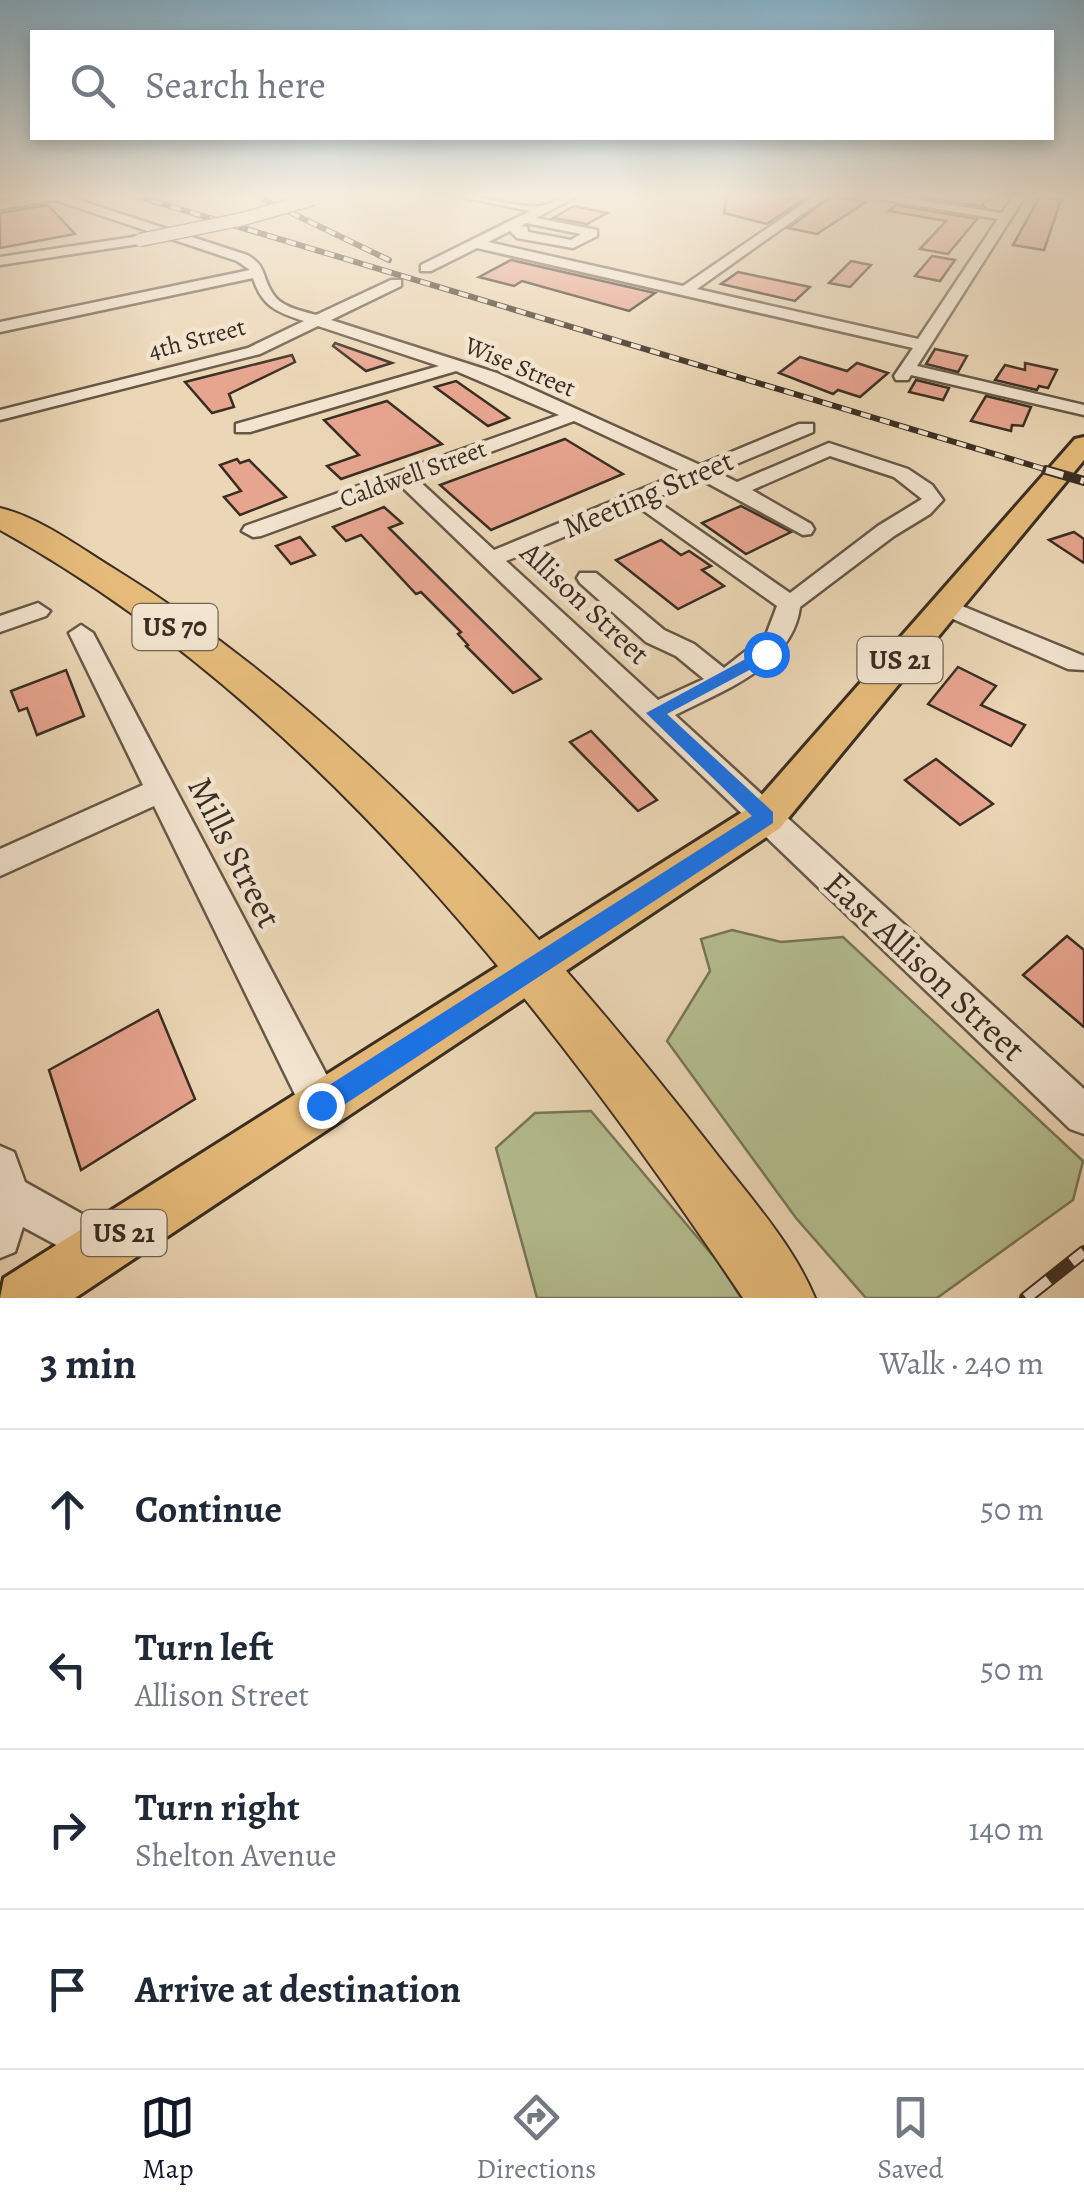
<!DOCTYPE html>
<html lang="en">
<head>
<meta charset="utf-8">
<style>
  :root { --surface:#fff; --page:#f6f6f7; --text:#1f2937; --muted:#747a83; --line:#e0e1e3; --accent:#111827 }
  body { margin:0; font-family:Alegreya,serif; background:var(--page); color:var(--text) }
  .stop { position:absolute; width:30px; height:30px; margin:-22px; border:8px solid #1a73e8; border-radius:50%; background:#fff }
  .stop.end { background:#1a73e8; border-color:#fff; box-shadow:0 2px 10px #0008 }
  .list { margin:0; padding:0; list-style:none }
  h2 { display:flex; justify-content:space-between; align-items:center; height:130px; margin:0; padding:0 40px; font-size:42px }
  h2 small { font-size:32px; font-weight:400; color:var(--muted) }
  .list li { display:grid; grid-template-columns:65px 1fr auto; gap:30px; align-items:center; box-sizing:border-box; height:160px; padding:0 40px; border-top:2px solid var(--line) }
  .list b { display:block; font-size:38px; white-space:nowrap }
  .list p { margin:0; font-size:32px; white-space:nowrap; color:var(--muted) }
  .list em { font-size:32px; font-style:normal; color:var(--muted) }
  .icon { flex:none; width:55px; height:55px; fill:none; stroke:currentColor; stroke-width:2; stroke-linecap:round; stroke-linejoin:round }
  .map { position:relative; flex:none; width:1084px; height:1298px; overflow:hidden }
  .search { position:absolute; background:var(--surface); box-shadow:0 5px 15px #0003; left:30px; right:30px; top:30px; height:110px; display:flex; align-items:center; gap:25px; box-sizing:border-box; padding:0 35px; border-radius:0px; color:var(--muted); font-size:38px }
  .sheet { height:770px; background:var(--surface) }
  nav { display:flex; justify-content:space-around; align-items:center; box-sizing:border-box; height:140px; border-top:2px solid var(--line); background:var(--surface); font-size:28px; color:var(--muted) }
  nav a { display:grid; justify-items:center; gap:5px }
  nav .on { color:var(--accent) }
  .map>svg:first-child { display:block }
  .green { fill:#b4be90; stroke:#777659; stroke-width:2.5 }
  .building { fill:#e7a48f; stroke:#3a2e22; stroke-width:2.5 }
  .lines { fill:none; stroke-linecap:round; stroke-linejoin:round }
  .minor-casing { stroke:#665847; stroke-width:5 }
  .major-casing { stroke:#3a2e22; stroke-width:6 }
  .highway-casing { stroke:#3a2e22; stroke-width:4 }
  .minor { fill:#f2e4cf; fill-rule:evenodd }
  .major { fill:#e6bb7a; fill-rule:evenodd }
  .highway { fill:#e6bb7a; fill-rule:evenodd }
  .rail-far2-casing { stroke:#3a2e22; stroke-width:6 }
  .rail-far1-casing { stroke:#3a2e22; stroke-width:10 }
  .rail-casing { stroke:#3a2e22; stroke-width:14 }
  .rail-far2 { stroke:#f2e4cf; stroke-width:4; stroke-dasharray:10; stroke-linecap:butt }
  .rail-far1 { stroke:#f2e4cf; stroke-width:6; stroke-dasharray:18; stroke-linecap:butt }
  .rail { stroke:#f2e4cf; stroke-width:10; stroke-dasharray:29; stroke-linecap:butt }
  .minor-bridge-casing { stroke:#665847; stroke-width:15; stroke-linecap:butt }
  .minor-bridge { stroke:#f2e4cf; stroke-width:12 }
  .route { fill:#1a73e8 }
  .labels { text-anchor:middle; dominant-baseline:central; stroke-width:9; stroke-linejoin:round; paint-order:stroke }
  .far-street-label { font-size:25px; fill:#3a2e22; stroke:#f2e4cf }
  .shield { fill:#f2e4cf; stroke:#716556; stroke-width:2.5 }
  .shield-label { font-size:28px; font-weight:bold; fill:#3a2e22 }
  .street-label { font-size:30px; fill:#3a2e22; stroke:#f2e4cf }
  .near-street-label { font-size:35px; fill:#3a2e22; stroke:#f2e4cf }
</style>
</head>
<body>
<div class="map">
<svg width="1084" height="1298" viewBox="0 0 1084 1298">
  <rect width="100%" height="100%" fill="#ebd6b5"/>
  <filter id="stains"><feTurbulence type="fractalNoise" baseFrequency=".002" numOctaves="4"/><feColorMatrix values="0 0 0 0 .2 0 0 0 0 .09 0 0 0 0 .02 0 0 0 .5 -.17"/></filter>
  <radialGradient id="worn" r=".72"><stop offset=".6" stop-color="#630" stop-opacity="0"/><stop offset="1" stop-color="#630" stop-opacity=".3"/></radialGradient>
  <g class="green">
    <polygon points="732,930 781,942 843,937 1083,1161 1073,1200 937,1298 866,1298 796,1218 667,1041 710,971 701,939"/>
    <polygon points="591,1111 719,1263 741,1298 537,1298 496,1148 535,1113"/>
  </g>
  <g class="building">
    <polygon points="726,195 810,195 767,224 724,213"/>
    <polygon points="909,195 994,195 983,204 985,207"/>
    <polygon points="832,196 866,202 817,234 788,228"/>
    <polygon points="1040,196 1061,200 1044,250 1013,245"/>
    <polygon points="48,205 75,234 0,248 0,213"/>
    <polygon points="896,205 977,219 948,254 920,249 946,221 889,211"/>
    <polygon points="574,206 607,213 587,224 553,218"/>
    <polygon points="932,256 955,260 940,281 915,276"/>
    <polygon points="511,260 655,293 629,311 522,281 514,286 479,277"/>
    <polygon points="851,261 871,265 850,287 829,283"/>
    <polygon points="738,272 810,287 795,301 721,284"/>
    <polygon points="335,343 392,363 366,371 333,346"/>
    <polygon points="935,349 967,356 958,372 926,364"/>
    <polygon points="292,355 295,362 229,394 234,407 212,413 185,382"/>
    <polygon points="800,357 847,371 857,363 888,373 860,397 838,390 833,394 779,373"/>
    <polygon points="1025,363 1057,370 1048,388 1039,386 1037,390 995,380 1005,365 1025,370"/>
    <polygon points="916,380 949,388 943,400 909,392"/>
    <polygon points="456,381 509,418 488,426 435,387"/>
    <polygon points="986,396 1031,407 1023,426 1012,425 1011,431 971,421"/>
    <polygon points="387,401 442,444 341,479 327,466 359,455 324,420"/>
    <polygon points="565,439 623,474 491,530 440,485"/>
    <polygon points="237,459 240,463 249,460 286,497 240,515 224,497 241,491 220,465"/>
    <polygon points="741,506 791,532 746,554 702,523"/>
    <polygon points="384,507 402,523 389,528 541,679 513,693 466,646 468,645 458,634 461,632 421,592 416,594 361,535 346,541 333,527"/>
    <polygon points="1074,532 1084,539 1084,563 1049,540"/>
    <polygon points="300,537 315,555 291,564 276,546"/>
    <polygon points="661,540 681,555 689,551 711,566 702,570 724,586 678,609 616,560"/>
    <polygon points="958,667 996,686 981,705 1025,725 1011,746 928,704"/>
    <polygon points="66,670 84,716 37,735 27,708 19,711 11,691"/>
    <polygon points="591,731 657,800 638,811 570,742"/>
    <polygon points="936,759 993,804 960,825 905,780"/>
    <polygon points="1067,936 1084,950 1084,1027 1023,975"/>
    <polygon points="158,1010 195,1099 81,1170 49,1070"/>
  </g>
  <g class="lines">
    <defs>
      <g id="minor">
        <path d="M43 195H63L247 255C267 266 261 276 273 294 281 307 302 311 316 315L391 280H401V286L331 320 497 373 700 465 799 424H813V432L717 472 737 482 829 443 908 469 932 485 943 500 930 514 894 536 800 607C792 667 723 690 675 715L1084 1089V1134L1070 1129 400 485 261 536 253 537 242 531 245 526 559 415 456 371 250 432H236V424L439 366 318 326 260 354 0 420V410L248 348 304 321C276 312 262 306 253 278L0 332V322L250 270 237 261 55 200 0 209V201ZM574 421 683 472 494 550 417 479ZM830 456 894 477 922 499 878 526 790 593 654 499 700 479 803 535 811 534 814 529 811 524 752 490ZM637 506 777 606 766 635 724 668 694 644 664 630 596 573H580L577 578 580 583 646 642 676 656 704 679 658 700 506 561Z"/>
        <path d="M452 195C480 194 518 209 541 206 554 204 563 195 579 195L536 218 597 230V236L573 248 517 238 510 231 488 242 683 286 816 195H829L697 289 918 339 998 219 856 195H883L1002 213 1014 195H1026L917 366 1084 405V415L911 375 908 380H896L894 376 913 348 477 248 431 271H421V265L530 211ZM526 223 581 234 571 240 528 232 527 227 521 226Z"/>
        <polygon points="140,236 145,237 145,243 0,265 0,257"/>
        <polygon points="945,599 1084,656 1084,670 1068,669 937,612 933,607 937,602"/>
        <polygon points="38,603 50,611 46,616 0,632 0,616"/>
        <polygon points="81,625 93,633 335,1091 340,1105 335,1119 321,1124 307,1119 154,806 0,876 0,849 143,785 69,633"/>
        <polygon points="0,1146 14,1152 25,1182 116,1233 122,1248 116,1263 101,1269 23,1227 15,1252 0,1258"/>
      </g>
      <polygon id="major" points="1084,437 1084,460 780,828 75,1298 0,1298 4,1278 752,806 1075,439"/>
      <path id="highway" d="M0 508C39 517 79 547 113 568 344 710 542 931 708 1143 745 1192 792 1242 815 1298H743C549 1010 308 700 0 530Z"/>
    </defs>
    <use href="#minor" class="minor-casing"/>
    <use href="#major" class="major-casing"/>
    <use href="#highway" class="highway-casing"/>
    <use href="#minor" class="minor"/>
    <use href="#major" class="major"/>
    <use href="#highway" class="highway"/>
    <defs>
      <g id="rail-far2">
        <polyline points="133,195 1054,472"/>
        <polyline points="254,195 389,260"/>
      </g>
      <polyline id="rail-far1" points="1046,470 1084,481"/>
      <polyline id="rail" points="1026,1298 1084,1252"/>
    </defs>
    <use href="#rail-far2" class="rail-far2-casing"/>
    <use href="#rail-far1" class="rail-far1-casing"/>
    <use href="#rail" class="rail-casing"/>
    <use href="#rail-far2" class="rail-far2"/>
    <use href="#rail-far1" class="rail-far1"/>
    <use href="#rail" class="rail"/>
    <defs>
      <polyline id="minor-bridge" points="140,240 243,219 313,199"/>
    </defs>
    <use href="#minor-bridge" class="minor-bridge-casing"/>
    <use href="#minor-bridge" class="minor-bridge"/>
  </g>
  <linearGradient id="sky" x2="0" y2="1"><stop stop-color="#88b6d0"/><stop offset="0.52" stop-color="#f6edde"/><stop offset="1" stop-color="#f6edde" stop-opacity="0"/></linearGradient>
  <rect width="1084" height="376" fill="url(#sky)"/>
  <polygon class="route" points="766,648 774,654 772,658 667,714 773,812 773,823 330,1114 321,1118 312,1114 308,1105 312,1096 752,816 646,713"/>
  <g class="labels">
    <g class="far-street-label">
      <text transform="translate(197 339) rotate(-15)">4th Street</text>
      <text transform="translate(520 367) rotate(23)">Wise Street</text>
      <text transform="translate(413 474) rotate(-20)">Caldwell Street</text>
    </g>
    <g class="shield">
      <rect x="132.5" y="604" width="85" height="46" rx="8"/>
      <rect x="857.5" y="637" width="85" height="46" rx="8"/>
      <rect x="81.5" y="1210" width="85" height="46" rx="8"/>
    </g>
    <g class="shield-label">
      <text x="175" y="627">US 70</text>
      <text x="900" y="660">US 21</text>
      <text x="124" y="1233">US 21</text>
    </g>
    <g class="street-label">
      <text transform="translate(648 494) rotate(-23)">Meeting Street</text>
      <text transform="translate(585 603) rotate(43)">Allison Street</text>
    </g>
    <g class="near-street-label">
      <text transform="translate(235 852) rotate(63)">Mills Street</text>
      <text transform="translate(925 966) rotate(43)">East Allison Street</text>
    </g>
  </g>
  <rect width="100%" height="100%" filter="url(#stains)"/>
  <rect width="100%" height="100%" fill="url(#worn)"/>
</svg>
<div class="stop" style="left:766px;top:654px"></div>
<div class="stop end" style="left:321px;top:1105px"></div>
<div class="search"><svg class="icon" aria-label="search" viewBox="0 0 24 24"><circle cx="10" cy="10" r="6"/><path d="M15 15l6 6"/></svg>Search here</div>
</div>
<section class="sheet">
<h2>3 min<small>Walk · 240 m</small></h2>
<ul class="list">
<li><svg class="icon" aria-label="ahead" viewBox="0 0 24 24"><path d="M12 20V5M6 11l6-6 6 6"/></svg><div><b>Continue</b></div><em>50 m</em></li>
<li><svg class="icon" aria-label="left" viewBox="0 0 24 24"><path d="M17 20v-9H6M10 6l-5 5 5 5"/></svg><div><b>Turn left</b><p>Allison Street</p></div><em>50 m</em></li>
<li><svg class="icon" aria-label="right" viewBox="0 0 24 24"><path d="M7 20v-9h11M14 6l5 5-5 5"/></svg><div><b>Turn right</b><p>Shelton Avenue</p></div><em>140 m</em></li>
<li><svg class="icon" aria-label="arrive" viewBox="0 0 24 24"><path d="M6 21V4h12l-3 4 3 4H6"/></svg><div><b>Arrive at destination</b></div></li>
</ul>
</section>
<nav>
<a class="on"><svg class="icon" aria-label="map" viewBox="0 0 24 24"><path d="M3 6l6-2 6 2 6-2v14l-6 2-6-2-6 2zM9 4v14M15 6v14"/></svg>Map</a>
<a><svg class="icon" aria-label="directions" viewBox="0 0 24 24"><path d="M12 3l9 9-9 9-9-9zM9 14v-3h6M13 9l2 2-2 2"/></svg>Directions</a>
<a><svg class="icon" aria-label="saved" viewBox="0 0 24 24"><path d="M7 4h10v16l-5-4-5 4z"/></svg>Saved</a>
</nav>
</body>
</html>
